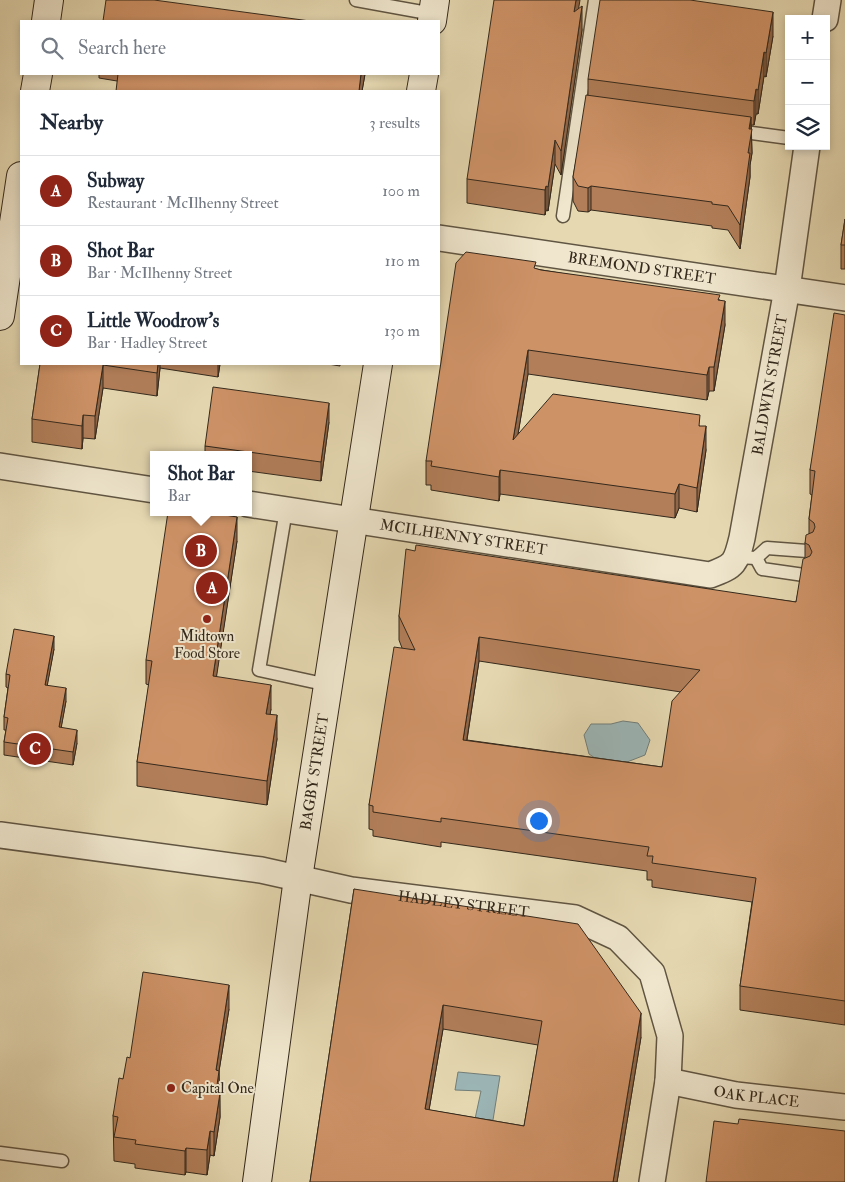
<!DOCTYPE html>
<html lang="en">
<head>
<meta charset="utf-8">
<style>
  :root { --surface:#fff; --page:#f2f2f3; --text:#1f2937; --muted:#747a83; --line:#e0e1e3; --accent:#8f2418 }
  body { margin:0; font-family:"IM FELL Double Pica",serif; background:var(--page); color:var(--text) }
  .controls { position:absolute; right:15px; top:15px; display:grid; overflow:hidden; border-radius:0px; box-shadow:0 2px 8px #0003 }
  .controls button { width:45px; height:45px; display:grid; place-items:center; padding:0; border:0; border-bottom:1px solid var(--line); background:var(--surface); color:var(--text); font:25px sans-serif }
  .you { position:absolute; left:538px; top:820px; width:18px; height:18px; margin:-12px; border:4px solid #fff; border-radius:50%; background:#1a73e8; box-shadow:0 0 0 8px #1a73e833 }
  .badge { display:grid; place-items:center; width:32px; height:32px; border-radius:50%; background:var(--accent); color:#fff; font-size:16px; font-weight:700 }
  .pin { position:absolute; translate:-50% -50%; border:2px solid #fff; box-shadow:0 1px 5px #0006 }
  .popup { position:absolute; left:150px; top:451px; width:102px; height:65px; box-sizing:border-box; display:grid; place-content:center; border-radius:0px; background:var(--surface); filter:drop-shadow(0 1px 4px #0005); font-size:16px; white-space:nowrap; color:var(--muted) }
  .popup b { font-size:19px; color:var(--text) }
  .popup::after { content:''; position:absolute; left:50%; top:100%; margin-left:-10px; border:10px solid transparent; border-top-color:var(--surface) }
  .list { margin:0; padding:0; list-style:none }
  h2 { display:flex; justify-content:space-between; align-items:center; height:65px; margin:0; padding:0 20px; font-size:21px }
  h2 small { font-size:16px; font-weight:400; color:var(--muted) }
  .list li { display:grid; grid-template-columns:32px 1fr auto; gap:15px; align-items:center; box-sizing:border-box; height:70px; padding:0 20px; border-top:1px solid var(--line) }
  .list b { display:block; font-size:19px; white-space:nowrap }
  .list p { margin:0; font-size:16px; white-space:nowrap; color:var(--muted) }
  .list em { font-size:16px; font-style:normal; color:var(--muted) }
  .icon { flex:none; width:28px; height:28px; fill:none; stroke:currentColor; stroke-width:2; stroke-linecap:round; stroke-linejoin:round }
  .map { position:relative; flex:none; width:845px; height:1182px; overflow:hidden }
  .search { position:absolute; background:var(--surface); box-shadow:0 2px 8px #0003; left:20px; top:20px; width:420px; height:55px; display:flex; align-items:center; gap:12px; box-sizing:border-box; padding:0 18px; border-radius:0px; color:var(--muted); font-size:19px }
  .panel { position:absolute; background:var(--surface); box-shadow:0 2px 8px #0003; left:20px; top:90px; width:420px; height:275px; border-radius:0px }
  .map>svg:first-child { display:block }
  .water { fill:#9cb7b8; stroke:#727e7a }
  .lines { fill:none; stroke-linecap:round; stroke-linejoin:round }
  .lane-casing { stroke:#605542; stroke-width:15 }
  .street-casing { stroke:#605542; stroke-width:28 }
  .secondary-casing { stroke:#34291c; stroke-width:30 }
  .lane { stroke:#efe6cd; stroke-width:12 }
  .street { stroke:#efe6cd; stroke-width:25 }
  .secondary { stroke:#efe6cd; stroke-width:28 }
  .wall { fill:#b17e59; stroke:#34291c; fill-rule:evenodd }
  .shaded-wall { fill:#906648; stroke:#34291c }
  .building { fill:#ce9267; stroke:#34291c; fill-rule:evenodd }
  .poi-dot { fill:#8f2418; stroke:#efe6cd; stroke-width:2 }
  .labels { text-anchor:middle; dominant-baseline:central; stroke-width:4; stroke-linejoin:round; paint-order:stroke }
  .street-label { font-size:15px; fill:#34291c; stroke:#efe6cd }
  .poi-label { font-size:15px; fill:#34291c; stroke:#efe6cd }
</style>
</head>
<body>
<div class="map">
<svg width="845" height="1182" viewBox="0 0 845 1182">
  <rect width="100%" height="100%" fill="#e6d9b2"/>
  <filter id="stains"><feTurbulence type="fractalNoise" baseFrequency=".004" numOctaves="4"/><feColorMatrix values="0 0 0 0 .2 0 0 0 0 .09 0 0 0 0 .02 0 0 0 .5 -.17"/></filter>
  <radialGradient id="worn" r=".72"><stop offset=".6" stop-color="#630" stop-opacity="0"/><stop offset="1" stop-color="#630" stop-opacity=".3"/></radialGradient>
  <g class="water">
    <polygon points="623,721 638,723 650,740 645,755 627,762 604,764 589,754 584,735 591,724 611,724"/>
    <polygon points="458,1072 500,1076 493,1120 475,1119 481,1091 455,1090"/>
  </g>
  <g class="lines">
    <defs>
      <g id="lane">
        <polyline points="356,0 433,14"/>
        <polyline points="737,131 789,138"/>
        <polyline points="563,216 595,0"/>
        <polyline points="286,510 259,670 328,685"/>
        <polyline points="737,557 756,558 767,548 807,551"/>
        <polyline points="756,558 762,569 804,575"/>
        <polyline points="0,1153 62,1161"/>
      </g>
      <g id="street">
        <polyline points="825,19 828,0"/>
        <path id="s1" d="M439 238 845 298"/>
        <polyline points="0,466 154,490"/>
        <path id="s2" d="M248 504 710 575C735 566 736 563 742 538L787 289 807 146"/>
        <path id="s3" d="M0 835 261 870 351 890 575 918 618 938 652 973 670 1036 668 1081 652 1182"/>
        <path id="s4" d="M668 1081 736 1095 845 1107"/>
      </g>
      <g id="secondary">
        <polyline points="46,21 49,0"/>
        <polyline points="432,21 435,0"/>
        <polyline points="35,91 38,74"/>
        <polyline points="421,91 424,74"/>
        <polyline points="0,316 21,176"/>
        <path id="s5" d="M257 1182 298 878 378 364"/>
      </g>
    </defs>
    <use href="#lane" class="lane-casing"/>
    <use href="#street" class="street-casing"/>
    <use href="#secondary" class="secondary-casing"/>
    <use href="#lane" class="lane"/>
    <use href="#street" class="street"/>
    <use href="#secondary" class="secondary"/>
  </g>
  <g class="wall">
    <polygon points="578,9 582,30 561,175 555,164 548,211 546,210 545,215 467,203 467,179"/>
    <polygon points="773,36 766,77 764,76 758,114 756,114 754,125 751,125 752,153 750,165 750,177 740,249 728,230 712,228 712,226 591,210 588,212 578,211 573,201 573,177 588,95 588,79"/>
    <polygon points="99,74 365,74 362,91 117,81 99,78"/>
    <polygon points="845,219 845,269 841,269 841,245"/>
    <polygon points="536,269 720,300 725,325 714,391 709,391 707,400 528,374 518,434 700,426 706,450 697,512 679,508 675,518 500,494 499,501 431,490 431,485 426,485 426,461"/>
    <path d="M845 315V1025L740 1010V986L752 902 652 887V880H647V871L441 842V847L373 836V830L369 829V805L402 648 399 640V616L415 551 796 602 805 558V543L809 534V519L812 495 810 494V470ZM479 661 681 692 662 767 467 740Z"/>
    <polygon points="40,364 220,364 218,377 160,368 157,396 103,388 95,439 83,438 82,449 32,442 32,419"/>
    <polygon points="328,364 340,364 340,366"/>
    <polygon points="329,422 321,481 248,471 248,455 205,455 205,446"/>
    <polygon points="237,541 216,677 271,709 270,714 277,739 267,805 137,786 137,762 149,685 146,684 146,660"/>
    <polygon points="54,649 47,685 66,701 61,727 77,743 73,765 4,755 4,742 6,730 4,730 4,717 8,688 6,687 6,674"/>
    <path d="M354 889 641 1037 617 1182H310ZM443 1029 538 1045 524 1126 429 1110Z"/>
    <polygon points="229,1009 219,1071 220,1117 214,1156 210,1155 207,1175 186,1172 185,1175 135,1168 135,1164 114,1161 113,1116 123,1079 130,1058"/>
  </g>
  <g class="shaded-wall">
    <polygon points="576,0 580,0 574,36 574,12"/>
    <polygon points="582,6 582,30 561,175 561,151"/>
    <polygon points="773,12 773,36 766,77 766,53"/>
    <polygon points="764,52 764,76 758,114 758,90"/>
    <polygon points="361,74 365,74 362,91 359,91"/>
    <polygon points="756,89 756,114 754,125 754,101"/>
    <polygon points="751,117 752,153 750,165 750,177 740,249 740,225"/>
    <polygon points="555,140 555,164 548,211 548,187"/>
    <polygon points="546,186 546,210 545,215 545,190"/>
    <polygon points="591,186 591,210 588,212 588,188"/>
    <polygon points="725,301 725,325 714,391 714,367"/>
    <polygon points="528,350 528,374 513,464 513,440"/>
    <polygon points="158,364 160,364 160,368 157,396 157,373"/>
    <polygon points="218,364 220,364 218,377"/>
    <polygon points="103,365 103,388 95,439 95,416"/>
    <polygon points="709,367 709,391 707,400 707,375"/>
    <polygon points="329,403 329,422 321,481 321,462"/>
    <polygon points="83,415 83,438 82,449 82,426"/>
    <polygon points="706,426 706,450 697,512 697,488"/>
    <polygon points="500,470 500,494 499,501 499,477"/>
    <polygon points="679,484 679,508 675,518 675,494"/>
    <polygon points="237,517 237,541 213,700 213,676"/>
    <polygon points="54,636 54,649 45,698 45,685"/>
    <polygon points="479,637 479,661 463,764 463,740"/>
    <polygon points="271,685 271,709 266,738 266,714"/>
    <polygon points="66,688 66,701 59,740 59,727"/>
    <polygon points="277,715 277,739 267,805 267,781"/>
    <polygon points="77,730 77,743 73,765 73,752"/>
    <polygon points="229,985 229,1009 219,1071 219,1095 216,1116 216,1070"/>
    <polygon points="443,1005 443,1029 425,1133 425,1109"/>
    <polygon points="641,1013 641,1037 617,1182 613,1182"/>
    <polygon points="220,1093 220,1117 214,1156 214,1132"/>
    <polygon points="210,1131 210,1155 207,1175 207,1150"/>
    <polygon points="186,1148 186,1172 185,1175 185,1151"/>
  </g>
  <g class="building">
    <polygon points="106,0 154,0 310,21 103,21"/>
    <polygon points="494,0 576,0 574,12 582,6 561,151 555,140 548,187 546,186 545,190 467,179"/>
    <polygon points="600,0 690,0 773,12 766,53 764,52 758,90 756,89 754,101 588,79"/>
    <polygon points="118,74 361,74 359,91 116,91"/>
    <polygon points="586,95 751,117 749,129 752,129 748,153 750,153 740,225 728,206 712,204 712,202 591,186 588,188 578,186 573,177"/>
    <polygon points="845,219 845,245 841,245"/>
    <polygon points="466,252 536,262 534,268 541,270 720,295 718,300 725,301 714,367 709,367 707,375 528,350 513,440 553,394 700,415 699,426 706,426 697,488 679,484 675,494 500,470 499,477 431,466 432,461 426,461 456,263"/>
    <path d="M834 313 845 315V1001L740 986 756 878 652 863 653 856H647L649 847 441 818V822L373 812V806L369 805 394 647 415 650 399 616 406 549 415 551 416 545 796 602 803 559 810 556 812 552 809 545 805 543 806 535 813 532 815 527 814 523 809 519 815 471 810 470ZM479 637 700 670 672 701 662 767 463 740Z"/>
    <polygon points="40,364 158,364 157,373 103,365 95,416 83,415 82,426 32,419"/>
    <polygon points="213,387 329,403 321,462 205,446"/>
    <polygon points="168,512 207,512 237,517 213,676 271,685 266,714 277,715 267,781 137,762 152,661 146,660"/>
    <polygon points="14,629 54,636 45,685 66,688 59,727 77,730 73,752 4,742 8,718 4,717 10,675 6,674"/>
    <path d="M354 889 578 924 641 1013 613 1182H310ZM443 1005 542 1021 524 1126 425 1109Z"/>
    <polygon points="143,972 229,985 216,1070 219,1071 216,1092 220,1093 214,1132 210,1131 207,1150 186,1148 185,1151 135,1144 136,1140 114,1137 118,1117 113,1116 119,1078 123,1079 127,1057 130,1058"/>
    <polygon points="739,1119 845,1131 845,1182 706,1182 714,1121 738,1124"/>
  </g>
  <g class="poi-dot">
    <circle cx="207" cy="619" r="5"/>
    <circle cx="171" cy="1088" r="5"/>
  </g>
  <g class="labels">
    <g class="street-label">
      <text stroke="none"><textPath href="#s1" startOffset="205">BREMOND STREET</textPath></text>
      <text stroke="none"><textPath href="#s2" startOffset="676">BALDWIN STREET</textPath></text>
      <text stroke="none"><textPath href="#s2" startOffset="218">MCILHENNY STREET</textPath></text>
      <text stroke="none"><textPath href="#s5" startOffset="414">BAGBY STREET</textPath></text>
      <text stroke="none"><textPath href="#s3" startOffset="469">HADLEY STREET</textPath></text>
      <text stroke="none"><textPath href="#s4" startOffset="90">OAK PLACE</textPath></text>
    </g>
    <g class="poi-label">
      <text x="207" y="636">Midtown<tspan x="207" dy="17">Food Store</tspan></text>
      <text x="181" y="1088" text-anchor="start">Capital One</text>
    </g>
  </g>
  <rect width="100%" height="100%" filter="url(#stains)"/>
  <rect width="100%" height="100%" fill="url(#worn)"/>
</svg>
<div class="controls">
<button>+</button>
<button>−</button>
<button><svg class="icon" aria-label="layers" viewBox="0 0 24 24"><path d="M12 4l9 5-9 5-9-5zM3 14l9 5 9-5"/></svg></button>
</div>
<div class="you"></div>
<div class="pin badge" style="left:212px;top:588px">A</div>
<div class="pin badge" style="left:201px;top:551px">B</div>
<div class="popup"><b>Shot Bar</b>Bar</div>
<div class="pin badge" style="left:35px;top:749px">C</div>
<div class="search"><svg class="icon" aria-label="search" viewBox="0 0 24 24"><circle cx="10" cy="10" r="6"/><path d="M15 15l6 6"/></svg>Search here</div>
<section class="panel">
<h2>Nearby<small>3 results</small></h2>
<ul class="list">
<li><span class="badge">A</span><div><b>Subway</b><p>Restaurant · McIlhenny Street</p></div><em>100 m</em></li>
<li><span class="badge">B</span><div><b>Shot Bar</b><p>Bar · McIlhenny Street</p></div><em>110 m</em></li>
<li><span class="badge">C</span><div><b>Little Woodrow's</b><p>Bar · Hadley Street</p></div><em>130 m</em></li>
</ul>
</section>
</div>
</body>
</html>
